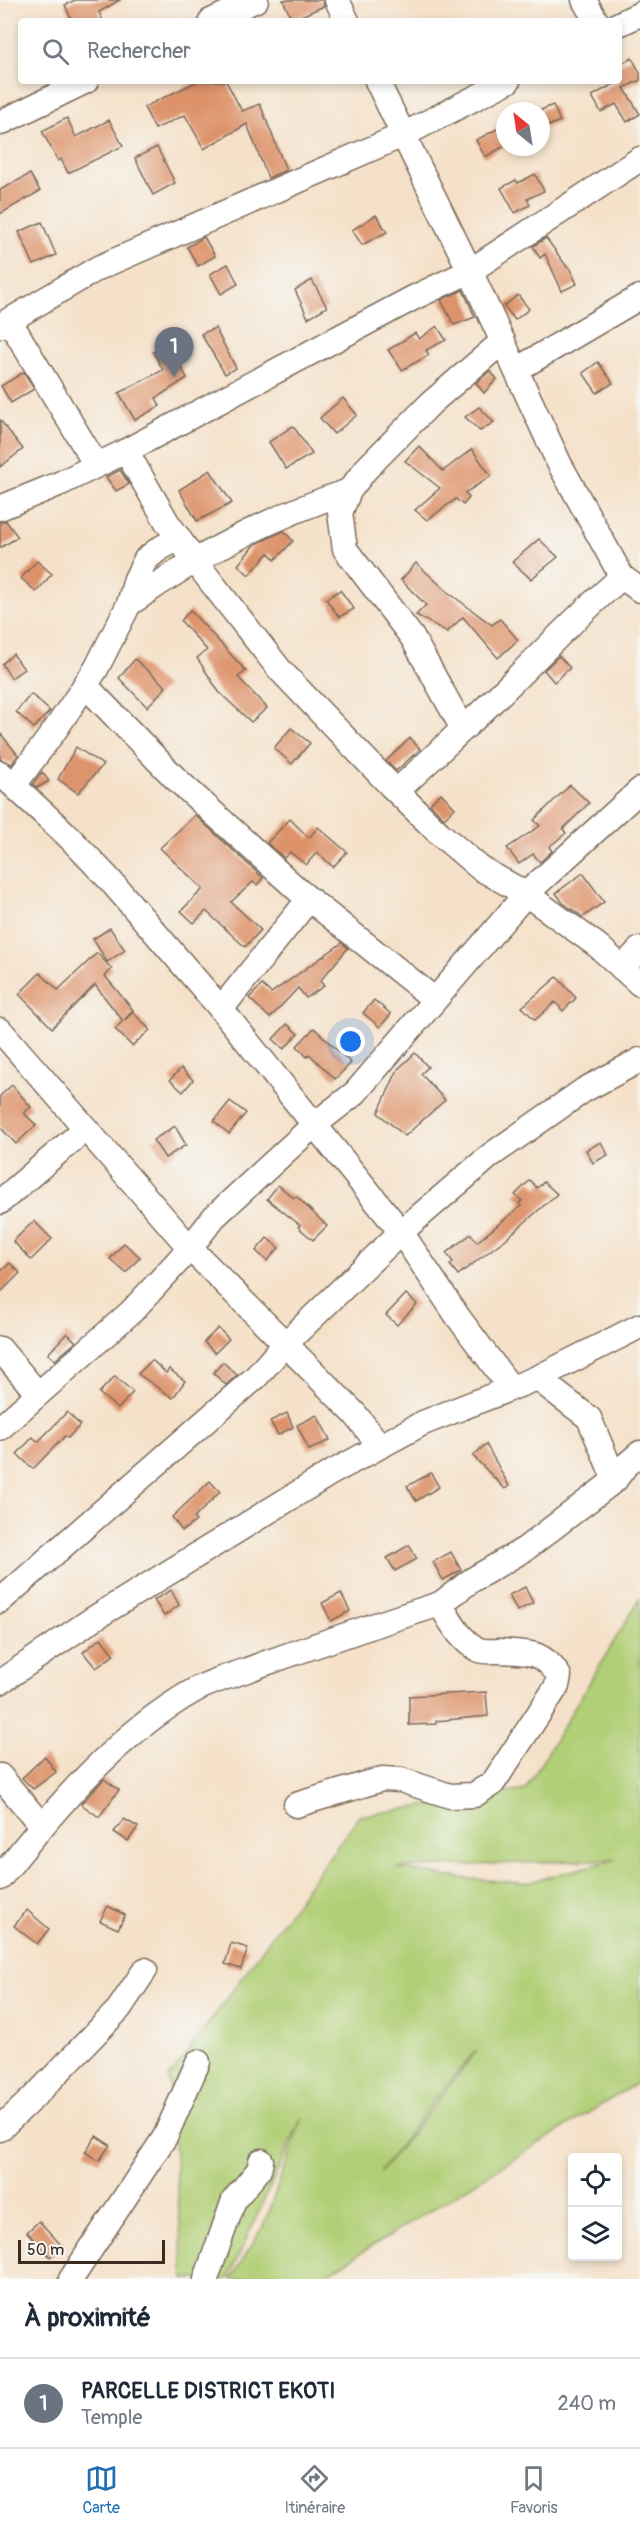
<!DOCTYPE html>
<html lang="fr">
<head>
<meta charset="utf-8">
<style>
  :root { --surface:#fff; --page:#f2f2f3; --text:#1f2937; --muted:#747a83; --line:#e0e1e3; --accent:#1f6fb2 }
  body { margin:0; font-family:Pangolin,sans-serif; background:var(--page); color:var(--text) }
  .controls { position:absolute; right:18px; bottom:18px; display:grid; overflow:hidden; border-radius:6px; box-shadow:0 3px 9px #0003 }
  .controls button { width:54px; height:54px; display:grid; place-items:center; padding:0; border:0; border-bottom:2px solid var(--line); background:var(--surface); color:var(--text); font:30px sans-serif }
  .compass { position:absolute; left:496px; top:102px; width:54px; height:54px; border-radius:50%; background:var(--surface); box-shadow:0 3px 9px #0003; rotate:330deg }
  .scale { position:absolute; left:18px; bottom:15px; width:147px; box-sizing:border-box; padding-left:6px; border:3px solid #3b2a1e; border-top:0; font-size:16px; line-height:21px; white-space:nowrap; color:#3b2a1e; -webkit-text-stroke:4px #f6f6f2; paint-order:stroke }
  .you { position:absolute; left:351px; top:1042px; width:21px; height:21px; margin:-15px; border:4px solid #fff; border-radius:50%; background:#1a73e8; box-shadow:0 0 0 9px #1a73e833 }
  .badge { display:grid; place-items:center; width:39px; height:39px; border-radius:50%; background:var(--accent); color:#fff; font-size:20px; font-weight:700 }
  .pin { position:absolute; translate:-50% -50px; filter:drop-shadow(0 2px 3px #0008) }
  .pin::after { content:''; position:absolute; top:32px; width:21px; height:18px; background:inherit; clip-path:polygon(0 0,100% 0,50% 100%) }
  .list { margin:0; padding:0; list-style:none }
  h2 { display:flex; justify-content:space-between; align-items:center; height:78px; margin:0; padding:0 24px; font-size:26px }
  h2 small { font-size:20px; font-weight:400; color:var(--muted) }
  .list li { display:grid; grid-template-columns:39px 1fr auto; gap:18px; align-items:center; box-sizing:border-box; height:90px; padding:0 24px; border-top:2px solid var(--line) }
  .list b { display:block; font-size:22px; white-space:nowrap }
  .list p { margin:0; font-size:20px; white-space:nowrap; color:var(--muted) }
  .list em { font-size:20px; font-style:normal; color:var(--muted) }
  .icon { flex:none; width:33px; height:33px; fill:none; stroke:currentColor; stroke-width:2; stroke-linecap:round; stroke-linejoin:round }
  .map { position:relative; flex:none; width:640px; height:2279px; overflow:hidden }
  .search { position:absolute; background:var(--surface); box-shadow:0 3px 9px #0003; left:18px; right:18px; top:18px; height:66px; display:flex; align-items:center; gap:15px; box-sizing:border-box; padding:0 21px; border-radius:6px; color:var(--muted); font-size:22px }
  .sheet { height:168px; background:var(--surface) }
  nav { display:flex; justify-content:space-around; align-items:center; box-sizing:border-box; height:84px; border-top:2px solid var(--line); background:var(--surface); font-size:16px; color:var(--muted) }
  nav a { display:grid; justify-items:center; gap:3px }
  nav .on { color:var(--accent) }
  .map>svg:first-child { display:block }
  .green { fill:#b1cf76; stroke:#767c4a; stroke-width:1.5; fill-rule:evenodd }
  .building { fill:#dd9269 }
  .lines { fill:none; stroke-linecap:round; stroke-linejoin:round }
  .minor-casing { stroke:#7c6a5a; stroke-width:27 }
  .minor { stroke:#fff; stroke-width:24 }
</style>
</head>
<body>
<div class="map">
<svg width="640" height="2279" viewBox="0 0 640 2279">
  <rect width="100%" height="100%" fill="#f6f6f2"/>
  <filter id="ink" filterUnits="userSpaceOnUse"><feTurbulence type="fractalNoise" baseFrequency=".0167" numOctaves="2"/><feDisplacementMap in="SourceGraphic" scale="12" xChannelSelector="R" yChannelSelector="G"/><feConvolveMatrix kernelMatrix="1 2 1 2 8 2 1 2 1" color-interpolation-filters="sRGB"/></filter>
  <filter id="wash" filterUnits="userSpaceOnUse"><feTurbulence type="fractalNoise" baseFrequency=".008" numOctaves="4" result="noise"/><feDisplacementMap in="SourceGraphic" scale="24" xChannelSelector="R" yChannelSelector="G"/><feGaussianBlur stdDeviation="1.35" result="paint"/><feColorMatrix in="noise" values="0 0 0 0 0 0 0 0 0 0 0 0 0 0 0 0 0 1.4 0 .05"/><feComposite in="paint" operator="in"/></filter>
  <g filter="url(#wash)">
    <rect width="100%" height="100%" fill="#f5e1c9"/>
    <path class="green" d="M640 1598V2081L319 2279H231L264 2225 302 2117 228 2279H184L169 2078 359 1816 525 1790ZM617 1859 524 1883 459 1878 396 1868ZM475 2051 476 2052 380 2173 430 2105Z"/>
    <g id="blocks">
      <g class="building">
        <polygon points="75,0 120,0 99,12 103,21 72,21 65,5"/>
        <polygon points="283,0 323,0 324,6 292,20"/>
        <polygon points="632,58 640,73 640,80 624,88 640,114 627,122 616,104 601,112 592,96 619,81 619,65"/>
        <polygon points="198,81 226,81 242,111 260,104 286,170 268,178 247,124 204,149 185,115 155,129 144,107"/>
        <polygon points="553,105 560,121 541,129 541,110"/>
        <polygon points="67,118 76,137 109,120 123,146 68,173 61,159 58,161 42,131"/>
        <polygon points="499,128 505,141 505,146 485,157 476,140"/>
        <polygon points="157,147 175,183 153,195 135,158"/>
        <polygon points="30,174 40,191 0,214 0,190"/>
        <polygon points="535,174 544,191 527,199 530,205 515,213 501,188 516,180 518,183"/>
        <polygon points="376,215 387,232 362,245 352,230"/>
        <polygon points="42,222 56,255 34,265 19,232"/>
        <polygon points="204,237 215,256 198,266 187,247"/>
        <polygon points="546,238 567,267 569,267 577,284 562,291 545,254 540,258 533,246"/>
        <polygon points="228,264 238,284 221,294 210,274"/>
        <polygon points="312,280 327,307 308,318 295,290"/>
        <polygon points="463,290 475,317 454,325 441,300"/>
        <polygon points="518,295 529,309 515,320 504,306"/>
        <polygon points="437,326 446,340 426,350 429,355 402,370 388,350 415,333 419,339"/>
        <polygon points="215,328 236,368 225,374 201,334"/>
        <polygon points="168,343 187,378 156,398 160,406 135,420 119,393 163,370 153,352"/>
        <polygon points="598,362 613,383 597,393 583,373"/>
        <polygon points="490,371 497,379 484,393 476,383"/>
        <polygon points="24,372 34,389 11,403 1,386"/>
        <polygon points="343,398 357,415 334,434 320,418"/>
        <polygon points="479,407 494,422 480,431 465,417"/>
        <polygon points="0,420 23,449 0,467"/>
        <polygon points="293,426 312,454 286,469 269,442"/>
        <polygon points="419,446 443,471 472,449 491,476 465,493 469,498 463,505 456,499 427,520 415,510 440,488 405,461"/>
        <polygon points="120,470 129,484 116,491 106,477"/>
        <polygon points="210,470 232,503 197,521 179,490"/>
        <polygon points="6,521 18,537 0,548 0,522"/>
        <polygon points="284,531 293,541 275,560 269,553 249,575 238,565 254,545"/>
        <polygon points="539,539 558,557 531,579 512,562"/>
        <polygon points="37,561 52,574 36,592 21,578"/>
        <polygon points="416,563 449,593 492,625 500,619 518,640 498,658 463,617 447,632 416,615 426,605 401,580"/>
        <polygon points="340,590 354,609 339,617 326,599"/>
        <polygon points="190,610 246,671 238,677 267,708 251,722 219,692 197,658 207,650 181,621"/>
        <polygon points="13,654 24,669 11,678 2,664"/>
        <polygon points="559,656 570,668 554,682 544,670"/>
        <polygon points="135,659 166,687 147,707 119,678"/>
        <polygon points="31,694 50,711 34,728 16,712"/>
        <polygon points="291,728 310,743 292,764 274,748"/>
        <polygon points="0,733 18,755 12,764 0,759"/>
        <polygon points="410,738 420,749 396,771 386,761"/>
        <polygon points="76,747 103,765 78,793 58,779"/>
        <polygon points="42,772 49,781 37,788 33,784"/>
        <polygon points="570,785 589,803 563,829 566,833 549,847 552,851 540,862 533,854 519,864 507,848 540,826 534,820"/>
        <polygon points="441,793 455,808 444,818 430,804"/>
        <polygon points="195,815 263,878 257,885 253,882 231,902 261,930 245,947 206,911 194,923 181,911 203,889 160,848"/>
        <polygon points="290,819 309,838 318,827 347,852 333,867 317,852 306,865 290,852 284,858 267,843"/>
        <polygon points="583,873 604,902 583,917 563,903 556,893"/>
        <polygon points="110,928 125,950 107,962 93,939"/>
        <polygon points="342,943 348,948 320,981 324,986 306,998 298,988 270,1018 249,998 262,985 271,993"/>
        <polygon points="97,953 112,969 105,976 133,1010 124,1021 133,1012 150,1030 132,1046 115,1029 123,1021 95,985 52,1028 19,994 40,973 58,990"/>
        <polygon points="557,977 576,998 563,1011 555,1002 535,1020 522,1007"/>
        <polygon points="374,1000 391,1014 380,1027 363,1013"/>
        <polygon points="287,1024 298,1034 284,1049 273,1039"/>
        <polygon points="314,1028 351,1063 335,1079 309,1054 307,1057 297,1046"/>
        <polygon points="415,1053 428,1067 421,1074 445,1100 405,1136 378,1113 398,1069"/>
        <polygon points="181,1068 193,1080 183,1092 170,1080"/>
        <polygon points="12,1085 31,1107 24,1113 36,1125 16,1144 0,1127 0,1096"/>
        <polygon points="230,1101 246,1113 229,1134 214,1121"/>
        <polygon points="175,1126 186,1145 165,1158 153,1140"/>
        <polygon points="601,1142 608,1155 593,1163 586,1150"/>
        <polygon points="530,1180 537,1188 544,1182 557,1194 507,1238 458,1275 450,1265 453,1262 446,1253 471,1234 477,1242 521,1206 519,1203 522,1201 515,1195"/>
        <polygon points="278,1185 294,1198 296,1196 327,1226 313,1240 298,1227 300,1225 267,1199"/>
        <polygon points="34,1221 52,1239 31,1260 13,1241"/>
        <polygon points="267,1238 279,1248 267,1261 256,1251"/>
        <polygon points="124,1243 140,1257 126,1273 110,1259"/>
        <polygon points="10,1263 20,1273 0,1293 0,1272"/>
        <polygon points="406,1294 417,1304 397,1325 386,1315"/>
        <polygon points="218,1328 229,1339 215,1353 204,1342"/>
        <polygon points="67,1333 76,1342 55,1360 48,1354"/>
        <polygon points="152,1360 166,1373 169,1369 185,1381 173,1398 138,1374"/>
        <polygon points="223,1362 237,1375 226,1385 213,1373"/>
        <polygon points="115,1376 133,1392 118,1409 99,1393"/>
        <polygon points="67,1412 80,1425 68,1438 65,1436 33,1469 17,1454 33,1437 38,1442"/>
        <polygon points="287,1413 293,1427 278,1435 270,1421"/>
        <polygon points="317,1415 330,1440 309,1450 297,1425"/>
        <polygon points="486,1444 509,1486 505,1489 473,1456"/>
        <polygon points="431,1473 439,1487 416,1501 407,1486"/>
        <polygon points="210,1481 220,1492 194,1518 196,1521 182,1531 172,1517"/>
        <polygon points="409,1545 417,1559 395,1571 387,1558"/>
        <polygon points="451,1552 461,1570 443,1580 433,1562"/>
        <polygon points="525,1587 533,1603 517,1611 509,1595"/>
        <polygon points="171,1590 179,1605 164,1616 154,1600"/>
        <polygon points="341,1593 350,1611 331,1621 322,1603"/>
        <polygon points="101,1638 114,1655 96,1668 83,1652"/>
        <polygon points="486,1692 488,1716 436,1721 436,1724 409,1725 409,1696"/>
        <polygon points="45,1756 56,1772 33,1789 22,1778"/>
        <polygon points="104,1779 119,1790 99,1817 81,1804"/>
        <polygon points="124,1819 138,1827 128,1841 114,1832"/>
        <polygon points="108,1906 125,1915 118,1929 100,1921"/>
        <polygon points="27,1910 49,1929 37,1944 14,1926"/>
        <polygon points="231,1943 248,1948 241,1969 225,1964"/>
        <polygon points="96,2136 110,2145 99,2161 85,2152"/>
        <polygon points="39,2221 62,2246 50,2257 27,2232"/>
      </g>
    </g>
  </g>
  <g filter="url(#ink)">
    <use href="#blocks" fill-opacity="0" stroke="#7c6a5a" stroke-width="1.5"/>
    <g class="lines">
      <defs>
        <g id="minor">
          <polyline points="337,0 347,21"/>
          <polyline points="584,0 596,21"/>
          <polyline points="211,21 256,0"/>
          <polyline points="619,24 640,14"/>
          <polyline points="377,81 470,271 559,463 622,577 640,590"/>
          <polyline points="0,123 86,81"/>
          <polyline points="9,320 96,465"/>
          <polyline points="0,326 98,268 403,135 508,81"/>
          <polyline points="516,370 640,297"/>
          <polyline points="126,451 167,522 194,560 280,670 391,786 440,834 480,868 526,894 598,946 640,984"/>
          <polyline points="0,508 61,483 126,451 413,298 470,271 640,159"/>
          <path d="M129 604C196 556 270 517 349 491"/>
          <polyline points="85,685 175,778 299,891 434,999"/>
          <path d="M463 729C518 680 566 624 622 577"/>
          <polyline points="0,773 67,835 109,879 221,1009 401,1232 458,1317 510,1387"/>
          <polyline points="14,785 55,730 96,669 129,604 136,579 146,559 159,549 179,538"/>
          <polyline points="397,791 463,729 412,637 345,549 340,513 349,491 366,469 431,403 503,341"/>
          <polyline points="622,968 640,949"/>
          <polyline points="221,1009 309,899"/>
          <polyline points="0,1030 190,1248 355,1414 380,1446"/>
          <polyline points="0,1202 85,1129"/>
          <polyline points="0,1349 38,1394"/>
          <polyline points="0,1428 132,1311 190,1248 214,1217 314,1125 355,1093 526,894 640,790"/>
          <polyline points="615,1480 626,1465 640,1453"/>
          <polyline points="0,1601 256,1377 284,1345 401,1232 491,1155 584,1090 640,1060"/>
          <polyline points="0,1682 93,1619 329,1474 423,1423 537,1378 640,1326"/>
          <polyline points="0,1776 41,1825"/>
          <path d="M296 1805 382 1779 401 1780 450 1796 474 1795 493 1783 557 1686 559 1676C542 1649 526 1653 498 1651 492 1651 484 1652 479 1650 460 1641 450 1620 440 1604L472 1580 525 1549 615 1480 589 1418 537 1378"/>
          <path d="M0 1878C55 1808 117 1734 195 1690 216 1679 241 1673 263 1664 322 1643 380 1623 440 1604"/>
          <polyline points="0,2129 39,2092 119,2009 145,1970"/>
          <polyline points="71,2279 165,2137 198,2062"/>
          <polyline points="206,2279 234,2200 259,2170 261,2161"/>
        </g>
      </defs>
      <use href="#minor" class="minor-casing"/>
      <use href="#minor" class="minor"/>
    </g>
  </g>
</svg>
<div class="controls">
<button><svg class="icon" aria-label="locate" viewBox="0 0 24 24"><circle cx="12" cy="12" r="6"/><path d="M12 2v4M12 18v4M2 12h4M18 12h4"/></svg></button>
<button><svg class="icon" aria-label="layers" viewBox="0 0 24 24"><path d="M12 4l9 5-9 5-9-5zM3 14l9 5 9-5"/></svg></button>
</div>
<svg class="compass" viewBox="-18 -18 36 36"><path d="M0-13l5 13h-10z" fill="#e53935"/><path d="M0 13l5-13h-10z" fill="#747a83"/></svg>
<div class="scale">50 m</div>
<div class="you"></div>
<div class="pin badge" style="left:174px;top:377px;background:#6b7280">1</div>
<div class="search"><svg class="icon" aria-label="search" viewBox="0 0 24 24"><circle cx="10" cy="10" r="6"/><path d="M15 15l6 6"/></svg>Rechercher</div>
</div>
<section class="sheet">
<h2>À proximité<small></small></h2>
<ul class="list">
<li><span class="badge" style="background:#6b7280">1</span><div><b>PARCELLE DISTRICT EKOTI</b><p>Temple</p></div><em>240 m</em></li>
</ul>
</section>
<nav>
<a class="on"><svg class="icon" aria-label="map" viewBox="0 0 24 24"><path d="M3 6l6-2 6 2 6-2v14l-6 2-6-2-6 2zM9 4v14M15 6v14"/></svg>Carte</a>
<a><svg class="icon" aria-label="directions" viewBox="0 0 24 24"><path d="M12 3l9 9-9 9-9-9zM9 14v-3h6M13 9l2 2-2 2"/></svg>Itinéraire</a>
<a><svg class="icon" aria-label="saved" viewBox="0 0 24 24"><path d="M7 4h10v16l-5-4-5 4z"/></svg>Favoris</a>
</nav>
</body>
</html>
